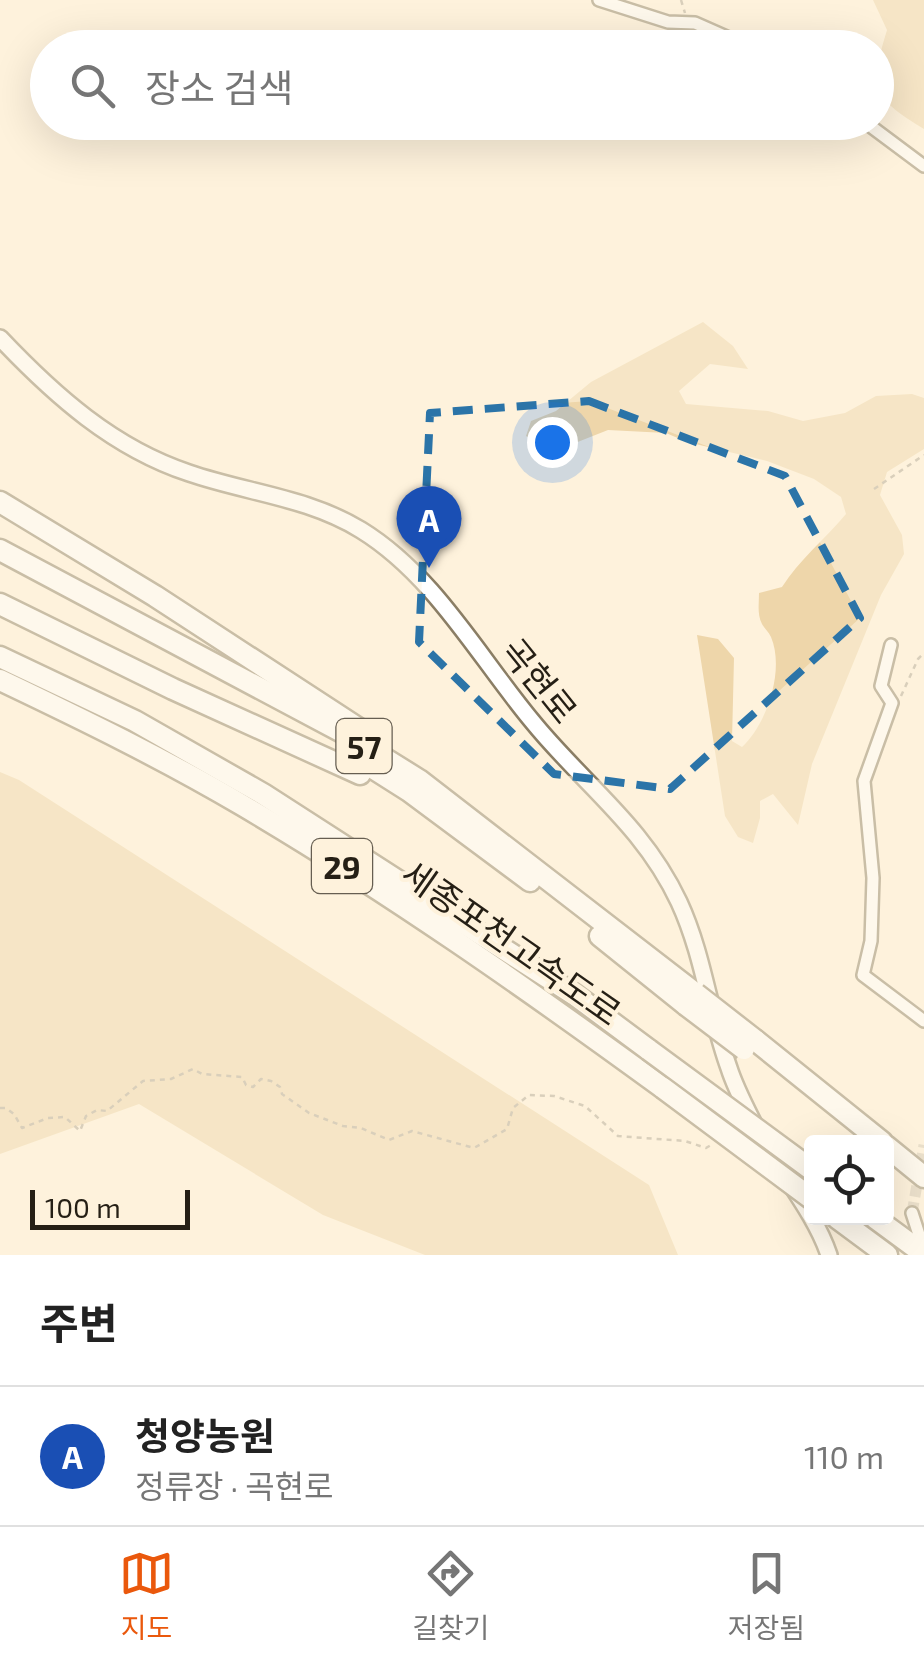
<!DOCTYPE html>
<html lang="ko">
<head>
<meta charset="utf-8">
<style>
  :root { --surface:#fff; --page:#f2f2f2; --text:#222; --muted:#767676; --line:#e0e0e0; --accent:#ea580c }
  body { margin:0; font-family:"Exo 2","Noto Sans KR",sans-serif; background:var(--page); color:var(--text) }
  .controls { position:absolute; right:30px; bottom:30px; display:grid; overflow:hidden; border-radius:10px; box-shadow:0 10px 40px #0002 }
  .controls button { width:90px; height:90px; display:grid; place-items:center; padding:0; border:0; border-bottom:2px solid var(--line); background:var(--surface); color:var(--text); font:50px sans-serif }
  .scale { position:absolute; left:30px; bottom:25px; width:160px; box-sizing:border-box; padding-left:10px; border:5px solid #251f15; border-top:0; font-size:28px; line-height:35px; white-space:nowrap; color:#251f15; -webkit-text-stroke:8px #fef2dc; paint-order:stroke }
  .you { position:absolute; left:552px; top:442px; width:35px; height:35px; margin:-25px; border:8px solid #fff; border-radius:50%; background:#1a73e8; box-shadow:0 0 0 15px #1a73e833 }
  .badge { display:grid; place-items:center; width:65px; height:65px; border-radius:50%; background:var(--accent); color:#fff; font-size:32px; font-weight:700 }
  .pin { position:absolute; translate:-50% -82px; filter:drop-shadow(0 2px 5px #0008) }
  .pin::after { content:''; position:absolute; top:52px; width:35px; height:30px; background:inherit; clip-path:polygon(0 0,100% 0,50% 100%) }
  .list { margin:0; padding:0; list-style:none }
  h2 { display:flex; justify-content:space-between; align-items:center; height:130px; margin:0; padding:0 40px; font-size:42px }
  h2 small { font-size:32px; font-weight:400; color:var(--muted) }
  .list li { display:grid; grid-template-columns:65px 1fr auto; gap:30px; align-items:center; box-sizing:border-box; height:140px; padding:0 40px; border-top:2px solid var(--line) }
  .list b { display:block; font-size:38px; white-space:nowrap }
  .list p { margin:0; font-size:32px; white-space:nowrap; color:var(--muted) }
  .list em { font-size:32px; font-style:normal; color:var(--muted) }
  .icon { flex:none; width:55px; height:55px; fill:none; stroke:currentColor; stroke-width:2; stroke-linecap:round; stroke-linejoin:round }
  .map { position:relative; flex:none; width:924px; height:1255px; overflow:hidden }
  .search { position:absolute; background:var(--surface); box-shadow:0 10px 40px #0002; left:30px; right:30px; top:30px; height:110px; display:flex; align-items:center; gap:25px; box-sizing:border-box; padding:0 35px; border-radius:55px; color:var(--muted); font-size:38px }
  .sheet { height:270px; background:var(--surface) }
  nav { display:flex; justify-content:space-around; align-items:center; box-sizing:border-box; height:140px; border-top:2px solid var(--line); background:var(--surface); font-size:28px; color:var(--muted) }
  nav a { display:grid; justify-items:center; gap:5px }
  nav .on { color:var(--accent) }
  .map>svg:first-child { display:block }
  .green { fill:#eed6aa }
  .lines { fill:none; stroke-linecap:round; stroke-linejoin:round }
  .street-tunnel { stroke:#d3c8b4; stroke-width:11; stroke-dasharray:11 5.5; stroke-linecap:butt }
  .street-casing { stroke:#8b7e65; stroke-width:16 }
  .secondary-casing { stroke:#8b7e65; stroke-width:20 }
  .highway-casing { stroke:#8b7e65; stroke-width:25 }
  .path { stroke:#aea493; stroke-width:2.5; stroke-dasharray:5 5; stroke-linecap:butt }
  .street { stroke:#fff; stroke-width:11 }
  .secondary { stroke:#fff; stroke-width:15 }
  .highway { stroke:#fff; stroke-width:20 }
  .highway-bridge-casing { stroke:#8b7e65; stroke-width:25; stroke-linecap:butt }
  .highway-bridge { stroke:#fff; stroke-width:20 }
  .marked { fill:none; stroke:#2b74a8; stroke-width:8; stroke-dasharray:20 12; stroke-linejoin:round }
  .labels { text-anchor:middle; dominant-baseline:central; stroke-width:8; stroke-linejoin:round; paint-order:stroke }
  .shield { fill:#fef2dc; stroke:#665e51; stroke-width:2.5 }
  .shield-label { font-size:32px; font-weight:bold; fill:#251f15 }
  .street-label { font-size:35px; fill:#251f15; stroke:#fef2dc }
</style>
</head>
<body>
<div class="map">
<svg width="924" height="1255" viewBox="0 0 924 1255">
  <rect width="100%" height="100%" fill="#fef2dc"/>
  <g class="green">
    <path d="M873 0H924V129C872 97 869 89 887 30Z"/>
    <path d="M703 322 733 346 748 369 710 364 679 391 686 404 768 411 803 421 845 413 876 396 912 394 924 398V449L887 472 880 495 902 535 904 554 881 595 812 764 798 825 773 794 760 801V818L753 843 738 837 725 816 697 635 718 639 734 658 732 741 742 747C767 724 785 670 771 637 769 632 764 628 762 624 757 615 759 603 759 593L782 587C799 560 825 539 846 514L841 497 814 479 767 461 687 442 666 433 608 430 565 447 540 445 526 436 531 421 556 411 591 382Z"/>
    <polygon points="0,772 19,780 649,1185 678,1255 425,1255 323,1215 139,1104 0,1154"/>
  </g>
  <g class="lines">
    <polyline class="street-tunnel" points="912,1213 924,1145"/>
    <defs>
      <g id="street">
        <polyline points="599,0 668,22 695,23 738,42 760,48"/>
        <polyline points="865,122 924,166"/>
        <polyline points="891,645 881,686 892,703 864,781 873,878 871,941 863,975 924,1021"/>
        <polyline points="912,1213 924,1250"/>
      </g>
      <path id="secondary" d="M0 338C54 395 113 448 189 473 247 493 307 497 361 530 434 575 478 656 532 721 583 784 643 825 679 902 704 956 709 1013 729 1068 735 1087 745 1106 754 1124 775 1167 814 1210 829 1255"/>
      <g id="highway">
        <polyline points="0,502 155,596 359,729"/>
        <polyline points="0,550 342,732 419,780 696,994"/>
        <polyline points="0,604 173,689 360,774"/>
        <polyline points="0,657 135,721 263,794 575,995 649,1050"/>
        <path d="M0 680C82 719 164 759 242 805 388 891 526 988 663 1088"/>
        <polyline points="349,753 409,791 530,881"/>
        <polyline points="600,936 686,1005"/>
        <polyline points="755,1040 882,1142"/>
        <polyline points="886,1146 924,1177"/>
        <polyline points="837,1218 887,1255"/>
        <polyline points="875,1218 924,1254"/>
      </g>
    </defs>
    <use href="#street" class="street-casing"/>
    <use href="#secondary" class="secondary-casing"/>
    <use href="#highway" class="highway-casing"/>
    <g class="path">
      <polyline points="681,0 685,13"/>
      <polyline points="874,489 924,455"/>
      <polyline points="901,696 918,659 924,653"/>
      <polyline points="0,1108 6,1108 14,1114 22,1128 48,1118 65,1117 80,1131 86,1116 97,1110 107,1111 143,1081 171,1079 193,1069 202,1074 242,1077 246,1085 253,1087 261,1079 271,1081 280,1087 282,1094 309,1113 343,1126 361,1128 389,1140 412,1131 474,1148 507,1129 513,1108 529,1095 554,1096 585,1106 618,1136 685,1141 706,1148 711,1145"/>
    </g>
    <use href="#street" class="street"/>
    <use href="#secondary" class="secondary"/>
    <use href="#highway" class="highway"/>
    <defs>
      <g id="highway-bridge">
        <polyline points="696,994 755,1040"/>
        <polyline points="686,1005 744,1049"/>
        <polyline points="649,1050 812,1170"/>
        <polyline points="663,1088 812,1199"/>
      </g>
    </defs>
    <use href="#highway-bridge" class="highway-bridge-casing"/>
    <use href="#highway-bridge" class="highway-bridge"/>
  </g>
  <path d="M0 0H924V1255H0ZM589 401 785 476 860 618 670 789 554 774 419 642 430 413Z" fill="#fef2dc" fill-opacity=".55" fill-rule="evenodd"/>
  <path class="marked" d="M589 401 785 476 860 618 670 789 554 774 419 642 430 413Z"/>
  <g class="labels">
    <g class="shield">
      <rect x="336.5" y="719" width="55" height="54" rx="8"/>
      <rect x="312" y="839" width="60" height="54" rx="8"/>
    </g>
    <g class="shield-label">
      <text x="364" y="746">57</text>
      <text x="342" y="866">29</text>
    </g>
    <g class="street-label">
      <text transform="translate(540 680) rotate(51)">곡현로</text>
      <text transform="translate(512 942) rotate(35)">세종포천고속도로</text>
    </g>
  </g>
</svg>
<div class="controls">
<button><svg class="icon" aria-label="locate" viewBox="0 0 24 24"><circle cx="12" cy="12" r="6"/><path d="M12 2v4M12 18v4M2 12h4M18 12h4"/></svg></button>
</div>
<div class="scale">100 m</div>
<div class="you"></div>
<div class="pin badge" style="left:429px;top:568px;background:#1a4fb4">A</div>
<div class="search"><svg class="icon" aria-label="search" viewBox="0 0 24 24"><circle cx="10" cy="10" r="6"/><path d="M15 15l6 6"/></svg>장소 검색</div>
</div>
<section class="sheet">
<h2>주변<small></small></h2>
<ul class="list">
<li><span class="badge" style="background:#1a4fb4">A</span><div><b>청양농원</b><p>정류장 · 곡현로</p></div><em>110 m</em></li>
</ul>
</section>
<nav>
<a class="on"><svg class="icon" aria-label="map" viewBox="0 0 24 24"><path d="M3 6l6-2 6 2 6-2v14l-6 2-6-2-6 2zM9 4v14M15 6v14"/></svg>지도</a>
<a><svg class="icon" aria-label="directions" viewBox="0 0 24 24"><path d="M12 3l9 9-9 9-9-9zM9 14v-3h6M13 9l2 2-2 2"/></svg>길찾기</a>
<a><svg class="icon" aria-label="saved" viewBox="0 0 24 24"><path d="M7 4h10v16l-5-4-5 4z"/></svg>저장됨</a>
</nav>
</body>
</html>
